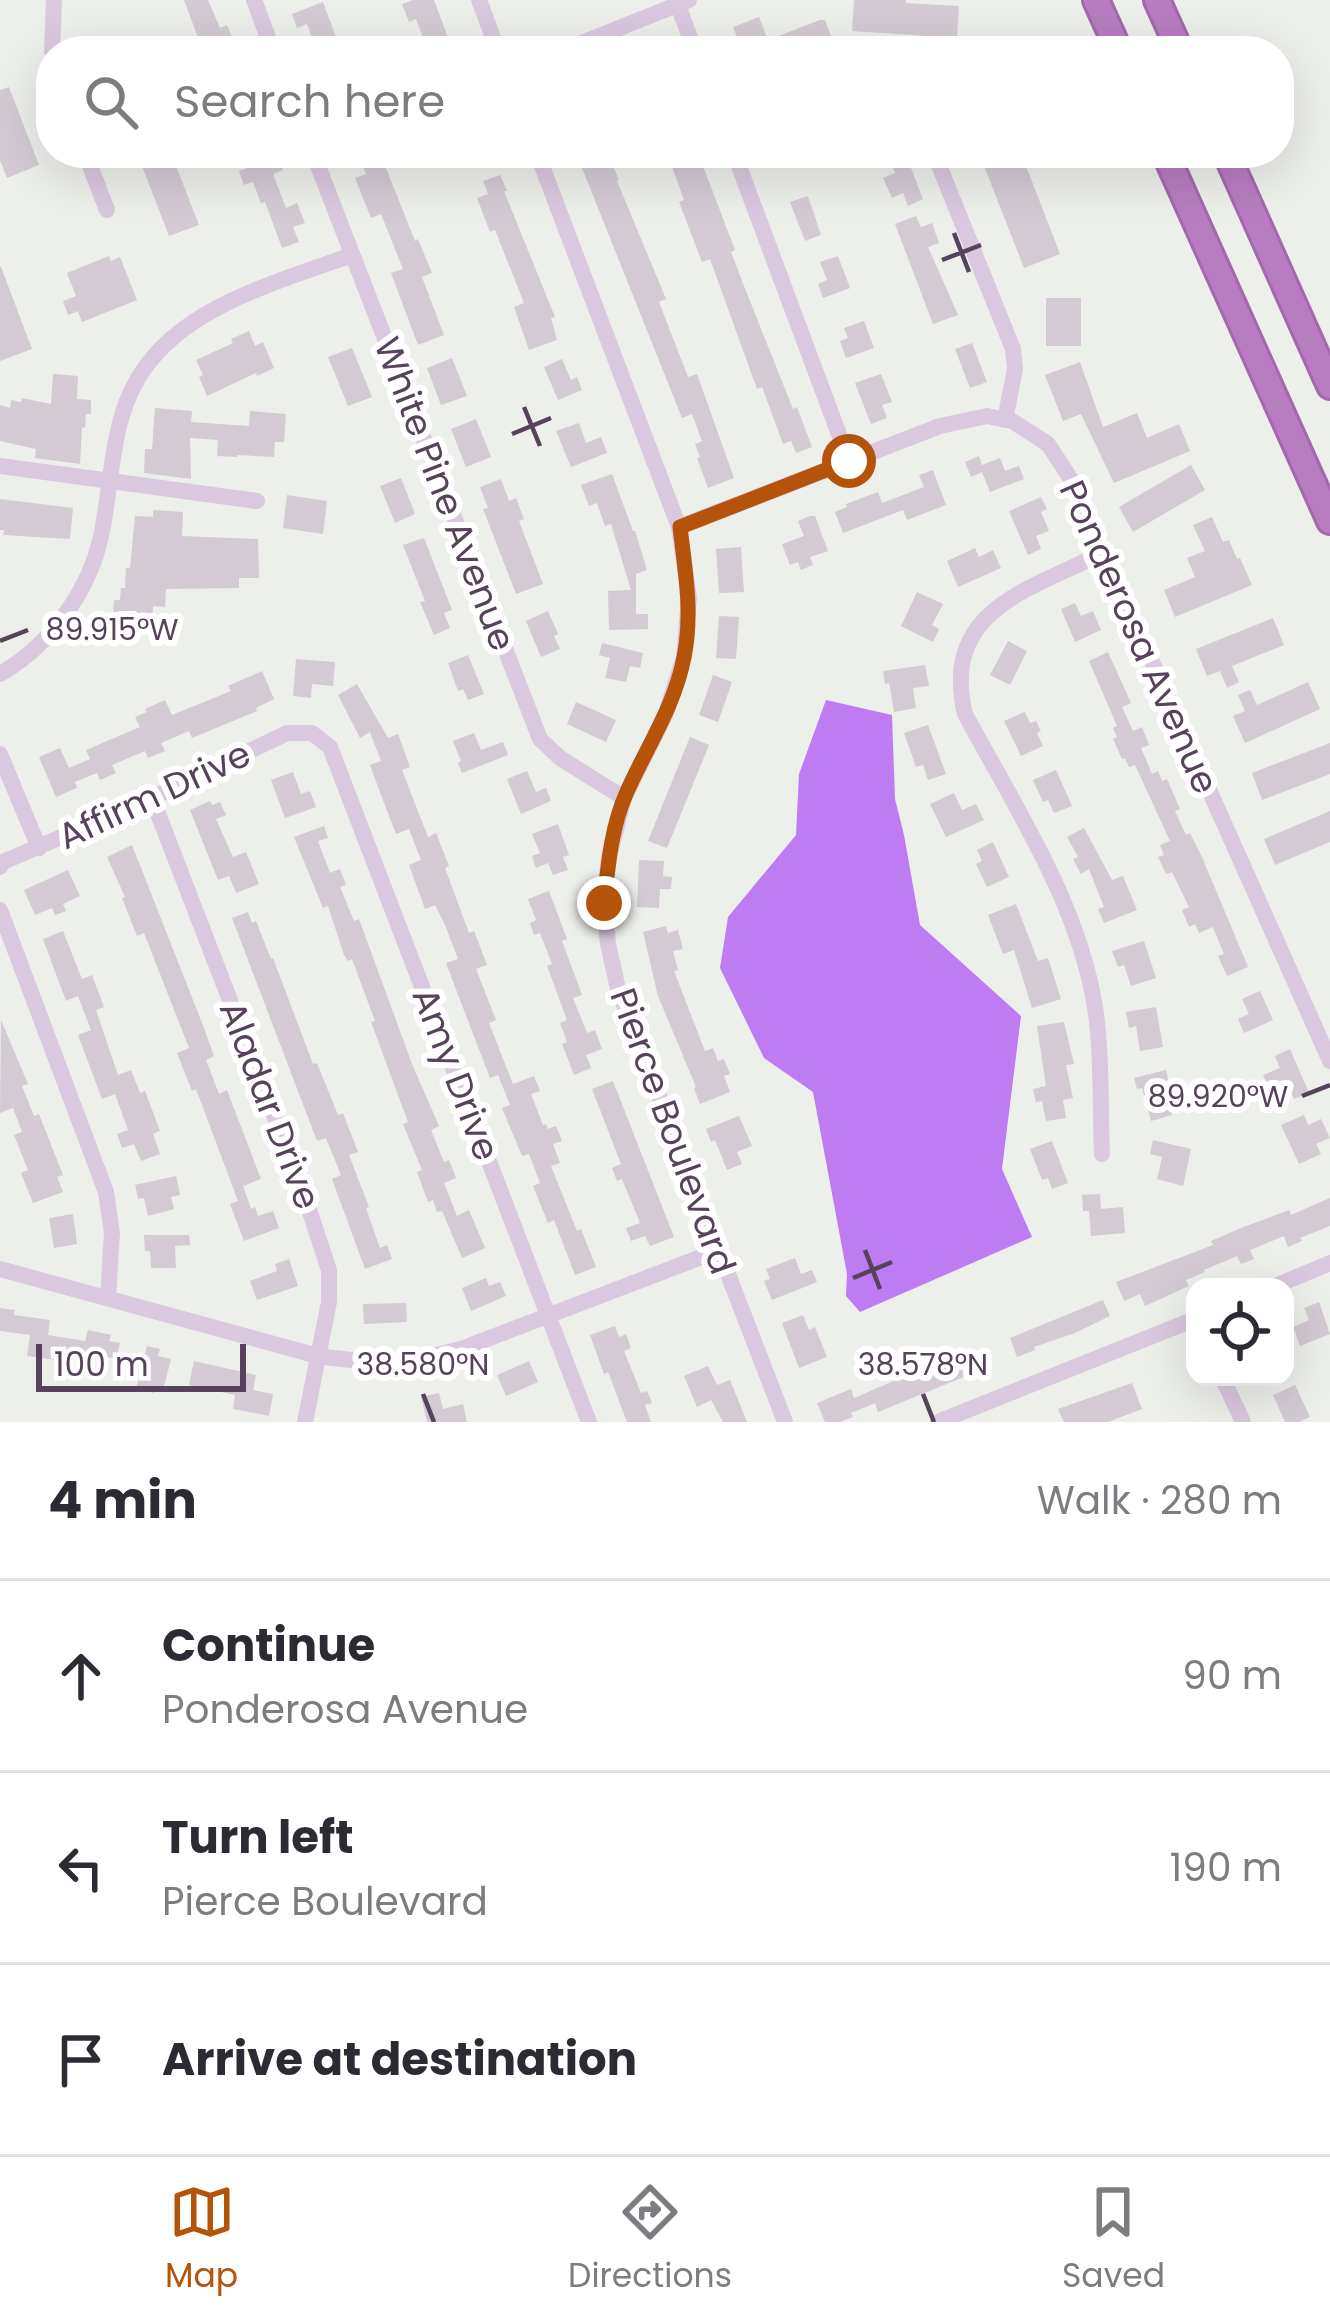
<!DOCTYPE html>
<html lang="en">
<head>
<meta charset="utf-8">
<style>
  :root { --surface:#fff; --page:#f2f2f3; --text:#2b2b33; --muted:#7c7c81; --line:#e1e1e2; --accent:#b45309 }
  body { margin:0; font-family:Poppins,sans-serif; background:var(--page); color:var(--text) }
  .controls { position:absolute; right:36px; bottom:36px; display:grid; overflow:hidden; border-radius:24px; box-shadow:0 12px 48px #0002 }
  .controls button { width:108px; height:108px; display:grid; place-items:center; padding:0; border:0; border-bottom:3px solid var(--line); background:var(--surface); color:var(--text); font:60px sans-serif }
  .scale { position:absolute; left:36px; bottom:30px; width:210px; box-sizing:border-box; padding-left:12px; border:6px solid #56425a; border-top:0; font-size:33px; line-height:42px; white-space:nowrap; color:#56425a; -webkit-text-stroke:9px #fff; paint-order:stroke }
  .stop { position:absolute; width:36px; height:36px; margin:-27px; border:9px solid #b45309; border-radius:50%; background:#fff }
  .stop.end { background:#b45309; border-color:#fff; box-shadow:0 3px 12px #0008 }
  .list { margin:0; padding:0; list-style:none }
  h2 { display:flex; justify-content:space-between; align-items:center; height:156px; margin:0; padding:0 48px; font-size:51px }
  h2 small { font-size:39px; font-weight:400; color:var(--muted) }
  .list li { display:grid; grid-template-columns:78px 1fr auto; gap:36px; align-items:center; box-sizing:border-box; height:192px; padding:0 48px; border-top:3px solid var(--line) }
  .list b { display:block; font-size:45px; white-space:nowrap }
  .list p { margin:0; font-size:39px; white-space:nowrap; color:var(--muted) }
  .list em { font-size:39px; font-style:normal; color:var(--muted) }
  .icon { flex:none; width:66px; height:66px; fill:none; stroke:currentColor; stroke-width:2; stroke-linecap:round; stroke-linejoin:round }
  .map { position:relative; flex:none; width:1330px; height:1422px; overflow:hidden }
  .search { position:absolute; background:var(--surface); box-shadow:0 12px 48px #0002; left:36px; right:36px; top:36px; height:132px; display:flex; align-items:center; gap:30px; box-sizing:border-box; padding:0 42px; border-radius:48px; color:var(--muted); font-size:45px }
  .sheet { height:732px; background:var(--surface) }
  nav { display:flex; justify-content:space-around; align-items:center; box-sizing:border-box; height:168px; border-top:3px solid var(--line); background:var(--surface); font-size:33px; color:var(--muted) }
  nav a { display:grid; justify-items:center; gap:6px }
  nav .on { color:var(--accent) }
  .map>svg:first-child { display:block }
  .water { fill:#be7cf3 }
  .building { fill:#d3cad3 }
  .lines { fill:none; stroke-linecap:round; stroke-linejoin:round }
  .highway-casing { stroke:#a369ac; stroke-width:30 }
  .minor { stroke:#dac8de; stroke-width:16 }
  .highway { stroke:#b77dc0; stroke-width:24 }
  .route { stroke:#b45309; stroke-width:15 }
  .ticks { fill:none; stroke:#56425a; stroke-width:4.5 }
  .labels { text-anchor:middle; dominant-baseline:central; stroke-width:12; stroke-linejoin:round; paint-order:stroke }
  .street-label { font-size:36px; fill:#56425a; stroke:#fff }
  .ticks-label { font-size:30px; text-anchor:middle; fill:#56425a; stroke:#fff; stroke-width:12; stroke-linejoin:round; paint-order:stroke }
</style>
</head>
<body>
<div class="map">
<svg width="1330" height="1422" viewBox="0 0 1330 1422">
  <rect width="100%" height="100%" fill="#edefeb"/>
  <polygon class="water" points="826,700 892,715 895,799 904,835 920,925 1021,1016 1002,1169 1032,1237 860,1312 846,1296 847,1274 813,1092 764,1058 720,968 728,917 796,835 799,774"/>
  <g class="building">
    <polygon points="184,0 208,0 220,28 227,25 233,39 223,43 226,51 203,51"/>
    <polygon points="413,0 434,0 450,43 428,51 416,19 409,22 402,4"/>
    <polygon points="854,0 906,0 906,3 959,6 957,38 852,31"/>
    <polygon points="323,2 336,37 341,51 317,51 307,24 297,28 292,14"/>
    <polygon points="759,17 768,40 820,20 825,20 832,39 822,43 825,51 728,51 725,42 737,37 733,27"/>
    <polygon points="9,87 39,165 7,178 0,160 0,90"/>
    <polygon points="137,153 171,153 199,225 169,236"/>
    <polygon points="242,153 277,153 283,170 273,174 286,208 297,203 305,223 293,227 299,242 282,248 265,202 261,203 253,182 244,185 239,171 248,168"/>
    <polygon points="357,153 380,153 415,241 418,239 432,273 422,277 444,335 418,345 391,273 403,269 381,214 371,218 355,178 366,174"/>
    <polygon points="576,153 608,153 619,180 617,181 666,299 659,302 688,377 697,374 734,478 708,488 697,458 700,457 695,444 702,441 692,414 682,418"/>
    <polygon points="667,153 698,153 735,250 731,252 744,286 793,409 797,407 812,447 796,453 791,441 783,444 762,387 757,389 710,259 702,262 679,202 684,200"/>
    <polygon points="979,153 1021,153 1060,254 1024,268"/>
    <polygon points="906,155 923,199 908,206 903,193 892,198 883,178 895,173 890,161"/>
    <polygon points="500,175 507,191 504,191 555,317 551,318 557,340 529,350 514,307 524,303 495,230 490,232 477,198 488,194 483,181"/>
    <polygon points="808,196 821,235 805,241 790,202"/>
    <polygon points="916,216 921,227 932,223 939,243 928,247 958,315 933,324 895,224"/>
    <polygon points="109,256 111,261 120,257 137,300 82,322 78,311 68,315 63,301 76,296 67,273"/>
    <polygon points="838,256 850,288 823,298 818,284 827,280 820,262"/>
    <polygon points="1,267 32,349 0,361 0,267"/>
    <rect x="1046" y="298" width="35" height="48"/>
    <polygon points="864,321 874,348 846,358 840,341 848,338 844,328"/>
    <polygon points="249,331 255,346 263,342 274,368 257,376 256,373 207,396 199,377 203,375 196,360 233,343 231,339"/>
    <polygon points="972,343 987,382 970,388 955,349"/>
    <polygon points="352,348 372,397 348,406 328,357"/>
    <polygon points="452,358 467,396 441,405 427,368"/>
    <polygon points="562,359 571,380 577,377 582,390 558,400 544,367"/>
    <polygon points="1080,362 1103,427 1137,413 1147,438 1179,424 1190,451 1114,483 1081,414 1063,421 1045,375"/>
    <polygon points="53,374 78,376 77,399 91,400 91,414 86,414 85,428 82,427 80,464 35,458 36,449 0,441 0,405 10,408 11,400 21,402 22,398 51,404"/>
    <polygon points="881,374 892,402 882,405 887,418 871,424 855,383"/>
    <polygon points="155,408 192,411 191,422 249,426 250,411 286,414 284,442 275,442 274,457 237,455 237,457 217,456 218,440 190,438 191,479 144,473 145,449 152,449"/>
    <polygon points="476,419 491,457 466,467 451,429"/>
    <polygon points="579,423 586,443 601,437 607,453 571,467 556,431"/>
    <polygon points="979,456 982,465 1000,458 1005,471 1019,466 1024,479 990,492 982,472 971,477 965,462"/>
    <polygon points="1191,465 1205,490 1133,532 1119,507"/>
    <polygon points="933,470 946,505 907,520 903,510 843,533 835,512 847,507 846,504 878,492 882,503 924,487 919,475"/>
    <polygon points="612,474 633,531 635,531 647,570 636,574 636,614 648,614 648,629 609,630 608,591 631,590 611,524 605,526 597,503 589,506 581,485"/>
    <polygon points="401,478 415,514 395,523 380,486"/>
    <polygon points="501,479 509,501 516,498 524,519 519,521 543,584 516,594 483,509 488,508 480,487"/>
    <polygon points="287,495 327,501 323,534 283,528"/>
    <polygon points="1041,497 1047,509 1041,512 1049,531 1036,536 1041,549 1028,555 1009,511"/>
    <polygon points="0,499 73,508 70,539 3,535 4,530 0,530"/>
    <polygon points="153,510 183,512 182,536 258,539 259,578 239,578 239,588 166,589 165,607 153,606 152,623 130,621 130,615 113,613 114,600 120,600 121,588 125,588 126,568 130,568 135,516 153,517"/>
    <polygon points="810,516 815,516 828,551 810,557 813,565 801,570 798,562 790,565 782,544 804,536 798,521"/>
    <polygon points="1212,517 1223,542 1229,540 1237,559 1240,558 1252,585 1175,617 1164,590 1195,577 1187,558 1205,551 1193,525"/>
    <polygon points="424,538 452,610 444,613 450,628 434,635 420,602 425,601 403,545"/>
    <polygon points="741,547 744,592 719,593 716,549"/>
    <polygon points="975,548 979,557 993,550 1001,568 958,587 947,561"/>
    <polygon points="917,592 943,604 932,625 939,629 933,642 901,626"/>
    <polygon points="1075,603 1081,616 1093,611 1101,630 1075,642 1061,609"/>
    <polygon points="548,611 558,634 554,636 560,649 541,657 526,621"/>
    <polygon points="719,616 739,617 736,659 716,658"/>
    <polygon points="1273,618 1284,645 1232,666 1239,682 1227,688 1220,671 1207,676 1196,649"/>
    <polygon points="1008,641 1027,651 1010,685 990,675"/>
    <polygon points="602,643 643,653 640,668 630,666 626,682 605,678 610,658 599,655"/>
    <polygon points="1108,652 1131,703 1122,707 1133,731 1142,727 1149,745 1141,748 1152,774 1158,771 1162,781 1167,779 1180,809 1175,811 1186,835 1190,833 1202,857 1248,967 1227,976 1218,956 1224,954 1213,927 1199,933 1195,924 1189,927 1182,910 1189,907 1172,872 1166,874 1158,857 1164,855 1160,845 1170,841 1135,765 1129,767 1125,758 1122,759 1113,739 1117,737 1113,728 1117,726 1089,661"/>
    <polygon points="468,655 484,694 468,700 463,689 458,691 448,663"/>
    <polygon points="296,659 335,662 333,686 312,684 311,698 293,696"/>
    <polygon points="925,665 929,686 913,688 916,708 894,712 889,683 885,684 883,671"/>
    <polygon points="262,671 274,699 256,708 257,711 192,738 189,731 161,743 165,751 148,758 145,751 112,765 116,773 100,780 97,773 75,782 77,788 56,797 39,757 60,748 69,768 90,759 86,750 140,727 135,717 147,712 145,709 165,700 172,715 231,691 228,686"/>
    <polygon points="713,675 732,682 718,722 699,715"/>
    <polygon points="1308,682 1320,709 1245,743 1233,716 1245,711 1238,695 1250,690 1257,705"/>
    <polygon points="357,684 388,738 398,734 410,767 402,770 428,837 436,833 449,866 445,868 469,933 474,931 487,965 476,969 496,1020 489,1023 513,1084 534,1076 540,1091 531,1094 543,1125 546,1124 548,1129 556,1126 562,1141 553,1144 560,1163 551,1166 577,1231 581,1229 596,1267 575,1275 554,1220 548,1223 533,1186 540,1183 529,1154 522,1156 502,1108 510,1105 498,1075 490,1078 457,992 446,963 458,959 445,925 435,905 425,909 409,865 421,860 409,829 396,834 381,795 370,765 381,761 370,732 360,738 338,695"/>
    <polygon points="576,702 616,720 606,742 567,724"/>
    <polygon points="1025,712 1030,723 1036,721 1041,731 1037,733 1043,746 1021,756 1004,721"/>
    <polygon points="928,725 946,774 928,780 923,765 916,767 904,733"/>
    <polygon points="474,733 481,750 503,742 508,755 462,773 458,763 461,761 453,741"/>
    <polygon points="690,737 709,745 667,848 648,841"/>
    <polygon points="1330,743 1330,774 1262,800 1252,773"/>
    <polygon points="1056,770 1072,806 1054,813 1048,800 1043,802 1033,780"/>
    <polygon points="527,771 536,792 546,788 551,801 521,814 507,779"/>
    <polygon points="293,772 301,794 310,791 316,807 285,818 271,780"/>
    <polygon points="954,793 962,810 976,804 984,820 946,837 930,804"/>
    <polygon points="210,801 212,805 220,802 226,815 216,819 233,857 246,852 259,884 236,893 229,876 218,880 190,810"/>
    <polygon points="1330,811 1330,842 1275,865 1264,839"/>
    <polygon points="558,824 569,855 563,857 568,870 553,875 548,863 536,868 532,856 540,853 532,834"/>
    <polygon points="324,826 328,838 318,841 330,873 340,869 346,885 340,887 354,921 359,919 412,1064 439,1126 431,1130 444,1162 449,1160 456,1178 444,1183 457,1216 469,1210 485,1248 462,1258 442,1211 437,1212 433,1200 428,1202 417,1172 422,1170 403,1124 408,1122 371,1022 375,1021 352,959 348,961 344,955 328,906 323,908 294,837"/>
    <polygon points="1084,828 1112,880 1123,876 1137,910 1104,923 1098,909 1104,907 1089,869 1081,874 1073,859 1078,857 1067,837"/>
    <polygon points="993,842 1009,877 987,887 976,864 982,861 977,850"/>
    <polygon points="132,845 204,1028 214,1056 206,1060 219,1094 227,1090 261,1179 243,1186 251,1209 255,1207 258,1216 273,1211 279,1228 244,1241 230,1204 238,1201 196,1089 192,1091 177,1053 189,1048 144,933 137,936 122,898 125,897 107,857"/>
    <polygon points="639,860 664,861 663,876 672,877 671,889 660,889 659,908 637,907"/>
    <polygon points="68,870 80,896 63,904 66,911 55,915 52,908 35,915 24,890"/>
    <polygon points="549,891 567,939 562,941 582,995 573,998 587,1033 595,1030 602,1049 586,1055 591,1068 574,1075 562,1044 567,1042 560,1023 567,1020 547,966 552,964 540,933 534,935 530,923 536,920 528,899"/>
    <polygon points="1016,904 1038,961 1048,958 1061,999 1032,1008 1014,950 1003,954 988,915"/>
    <polygon points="248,912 252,923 256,921 271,959 273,958 313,1064 317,1063 338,1115 343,1113 358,1152 349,1155 369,1207 366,1208 380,1248 387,1245 392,1259 365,1269 332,1179 341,1175 326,1138 317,1141 232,918"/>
    <polygon points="666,926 668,933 678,930 683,949 673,951 678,970 674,971 705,1051 713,1048 718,1061 724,1059 730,1074 724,1076 730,1092 700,1104 694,1088 696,1087 658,996 643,932"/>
    <polygon points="63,931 82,979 92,975 104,1007 96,1010 118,1075 131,1070 140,1093 145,1091 160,1131 153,1134 160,1154 141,1161 134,1144 122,1148 117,1134 128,1130 115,1094 102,1099 78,1035 91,1030 78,996 66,1001 43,939"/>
    <polygon points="1144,941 1156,978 1131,986 1124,965 1118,967 1112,951"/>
    <polygon points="1260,991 1273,1020 1244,1033 1238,1019 1249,1014 1242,999"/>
    <polygon points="1156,1007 1163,1047 1140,1051 1136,1026 1129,1028 1126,1012"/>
    <polygon points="1,1020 28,1084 22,1086 34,1116 39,1114 63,1175 57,1177 63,1192 33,1203 21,1173 28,1170 14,1135 22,1132 13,1108 0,1113"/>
    <polygon points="1064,1022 1074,1064 1066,1065 1073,1098 1063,1100 1066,1118 1046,1121 1042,1101 1036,1102 1033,1089 1046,1086 1037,1026"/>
    <polygon points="1290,1049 1309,1093 1294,1099 1289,1088 1272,1095 1263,1075 1280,1068 1275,1056"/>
    <polygon points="1166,1070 1172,1098 1168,1099 1172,1115 1151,1121 1142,1088 1137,1089 1134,1078"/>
    <polygon points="613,1081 674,1237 650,1246 645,1236 631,1241 626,1228 640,1223 622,1179 617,1181 612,1168 621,1164 592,1089"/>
    <polygon points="1304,1115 1308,1125 1321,1119 1330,1138 1316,1144 1321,1154 1299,1164 1281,1125"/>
    <polygon points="739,1116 752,1146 737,1152 742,1164 727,1170 715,1140 711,1142 706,1129"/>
    <polygon points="1153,1140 1191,1149 1183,1186 1157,1179 1162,1157 1150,1154"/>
    <polygon points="1052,1141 1068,1183 1052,1189 1048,1178 1042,1180 1030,1149"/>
    <polygon points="176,1176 180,1195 171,1197 174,1209 148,1216 144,1198 138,1199 135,1185"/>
    <polygon points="1100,1194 1101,1209 1123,1207 1125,1233 1091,1236 1089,1211 1083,1211 1082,1195"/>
    <polygon points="1330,1198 1330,1226 1300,1238 1302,1241 1288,1247 1284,1236 1250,1250 1254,1259 1241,1264 1237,1256 1204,1270 1205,1272 1186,1280 1189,1286 1145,1306 1140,1294 1124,1301 1116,1282 1213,1245 1211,1241 1241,1228 1289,1210 1291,1215"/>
    <polygon points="73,1214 77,1244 54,1248 49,1218"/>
    <polygon points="144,1235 189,1235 190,1245 175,1246 176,1268 151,1268 150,1251 145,1251"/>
    <polygon points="795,1258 801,1274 812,1270 817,1282 772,1300 764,1281 770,1279 766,1269"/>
    <polygon points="289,1259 298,1286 257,1300 250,1281 277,1271 275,1264"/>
    <polygon points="486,1278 489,1286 500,1282 506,1296 471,1311 462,1288"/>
    <polygon points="1103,1300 1110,1316 1075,1333 1034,1347 1035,1350 1017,1357 1010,1338"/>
    <polygon points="1319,1302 1330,1334 1300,1346 1293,1327 1309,1320 1304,1308"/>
    <polygon points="406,1303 407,1322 364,1324 363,1304"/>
    <polygon points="0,1308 15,1310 14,1315 50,1320 48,1335 85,1341 88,1330 111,1335 109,1341 120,1343 116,1359 103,1356 102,1361 64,1352 63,1361 27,1356 30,1335 0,1331"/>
    <polygon points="803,1315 809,1330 815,1327 827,1357 799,1368 782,1323"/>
    <polygon points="615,1326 619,1337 626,1334 631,1348 624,1351 641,1393 647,1391 652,1403 645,1405 651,1422 627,1422 608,1372 604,1374 590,1335"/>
    <polygon points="147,1346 160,1349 158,1356 171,1359 163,1390 155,1388 154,1393 136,1389"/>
    <polygon points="964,1357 971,1374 878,1412 875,1403 851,1413 853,1417 840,1422 825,1422 817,1403 851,1389 854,1398 910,1374 912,1378"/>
    <polygon points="194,1361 256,1375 253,1390 273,1394 269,1416 233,1409 235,1395 189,1385"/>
    <polygon points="529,1361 538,1382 506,1396 497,1375"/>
    <polygon points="708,1366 717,1385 730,1380 747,1422 723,1422 711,1400 697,1407 684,1376"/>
    <polygon points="1132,1383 1142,1409 1108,1422 1064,1422 1058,1409"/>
    <polygon points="1295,1385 1310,1417 1299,1422 1285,1422 1273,1395"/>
    <polygon points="439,1393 443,1409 463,1404 467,1422 427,1422 421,1397"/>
  </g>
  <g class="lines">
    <defs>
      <g id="highway">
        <polyline points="1096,0 1119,51"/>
        <polyline points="1157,0 1180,51"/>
        <polyline points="1165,153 1330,521"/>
        <polyline points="1226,153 1330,386"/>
      </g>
    </defs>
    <use href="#highway" class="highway-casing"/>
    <g class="minor">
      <polyline points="254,0 273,51"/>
      <polyline points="479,0 498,51"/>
      <polyline points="676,0 695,51"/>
      <polyline points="52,51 54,0"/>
      <polyline points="562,51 689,0"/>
      <polyline points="85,153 107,210"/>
      <polyline points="313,153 540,739 560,758 624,798"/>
      <polyline points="537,153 679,527 689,598 684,657 666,713 624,798 609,857 604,903 608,944 618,989 785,1422"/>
      <polyline points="734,153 849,461"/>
      <polyline points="934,153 1013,349 1015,369 1005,420"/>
      <polyline points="0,466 257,501"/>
      <polyline points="679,527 940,426 987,416 1012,421 1048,444 1070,478 1330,1061"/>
      <path d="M0 674C49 646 89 592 101 536 114 477 109 411 150 361 196 303 285 279 352 255"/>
      <polyline points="0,754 39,848"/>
      <polyline points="152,798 300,1182 329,1270 329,1302 305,1422"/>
      <polyline points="0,867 3,862 152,798 287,733 312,733 330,747 589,1422"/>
      <polyline points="0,910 106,1192 112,1233 108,1297"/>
      <path d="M1102 1154C1100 1109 1102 1051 1095 1007 1078 902 1015 807 965 714 940 610 1029 590 1103 553"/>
      <path d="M0 1269 318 1356C369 1364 412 1363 461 1349L717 1251"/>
      <polyline points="1273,1287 1330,1263"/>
      <polyline points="1222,1377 1243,1422"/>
      <polyline points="938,1422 1195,1319"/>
    </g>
    <use href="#highway" class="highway"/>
  </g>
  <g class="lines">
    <path class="route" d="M604 903C608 867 611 828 626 794 646 748 675 706 684 657 693 613 685 570 680 527L849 461"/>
  </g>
  <path class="ticks" d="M954 233 969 272M942 260 981 245M524 407 540 446M512 434 551 418M0 641 28 630M1302 1096 1330 1085M865 1250 880 1289M853 1278 892 1262M423 1394 434 1422M923 1394 934 1422"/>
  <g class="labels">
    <g class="street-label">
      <text transform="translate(445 494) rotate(69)">White Pine Avenue</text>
      <text transform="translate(1139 637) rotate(66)">Ponderosa Avenue</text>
      <text transform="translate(154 795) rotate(-25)">Affirm Drive</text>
      <text transform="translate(456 1074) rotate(69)">Amy Drive</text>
      <text transform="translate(270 1105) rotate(69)">Aladar Drive</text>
      <text transform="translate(673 1131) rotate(70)">Pierce Boulevard</text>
    </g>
  </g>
  <g class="ticks-label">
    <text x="112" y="640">89.915°W</text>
    <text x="1218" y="1107">89.920°W</text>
    <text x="423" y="1375">38.580°N</text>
    <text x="923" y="1375">38.578°N</text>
  </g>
</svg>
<div class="controls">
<button><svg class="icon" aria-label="locate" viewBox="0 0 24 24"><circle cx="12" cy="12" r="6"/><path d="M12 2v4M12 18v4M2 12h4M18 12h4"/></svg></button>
</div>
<div class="scale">100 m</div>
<div class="stop" style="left:849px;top:461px"></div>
<div class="stop end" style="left:604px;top:903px"></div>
<div class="search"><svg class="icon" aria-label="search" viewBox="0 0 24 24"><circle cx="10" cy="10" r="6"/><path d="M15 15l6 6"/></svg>Search here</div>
</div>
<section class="sheet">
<h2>4 min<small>Walk · 280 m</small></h2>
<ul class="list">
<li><svg class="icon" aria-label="ahead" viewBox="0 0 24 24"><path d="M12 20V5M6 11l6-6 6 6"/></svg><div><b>Continue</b><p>Ponderosa Avenue</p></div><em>90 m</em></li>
<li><svg class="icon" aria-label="left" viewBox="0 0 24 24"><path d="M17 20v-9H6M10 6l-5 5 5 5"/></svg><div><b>Turn left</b><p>Pierce Boulevard</p></div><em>190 m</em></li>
<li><svg class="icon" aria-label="arrive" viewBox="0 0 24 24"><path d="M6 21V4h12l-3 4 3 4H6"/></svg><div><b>Arrive at destination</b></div></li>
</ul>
</section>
<nav>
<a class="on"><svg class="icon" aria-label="map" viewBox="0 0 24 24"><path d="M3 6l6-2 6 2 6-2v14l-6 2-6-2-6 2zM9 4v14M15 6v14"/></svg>Map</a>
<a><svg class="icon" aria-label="directions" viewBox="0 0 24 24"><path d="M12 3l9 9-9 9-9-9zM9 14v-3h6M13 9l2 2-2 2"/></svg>Directions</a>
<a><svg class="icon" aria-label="saved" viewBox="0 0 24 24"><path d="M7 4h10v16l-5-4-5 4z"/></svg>Saved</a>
</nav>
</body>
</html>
